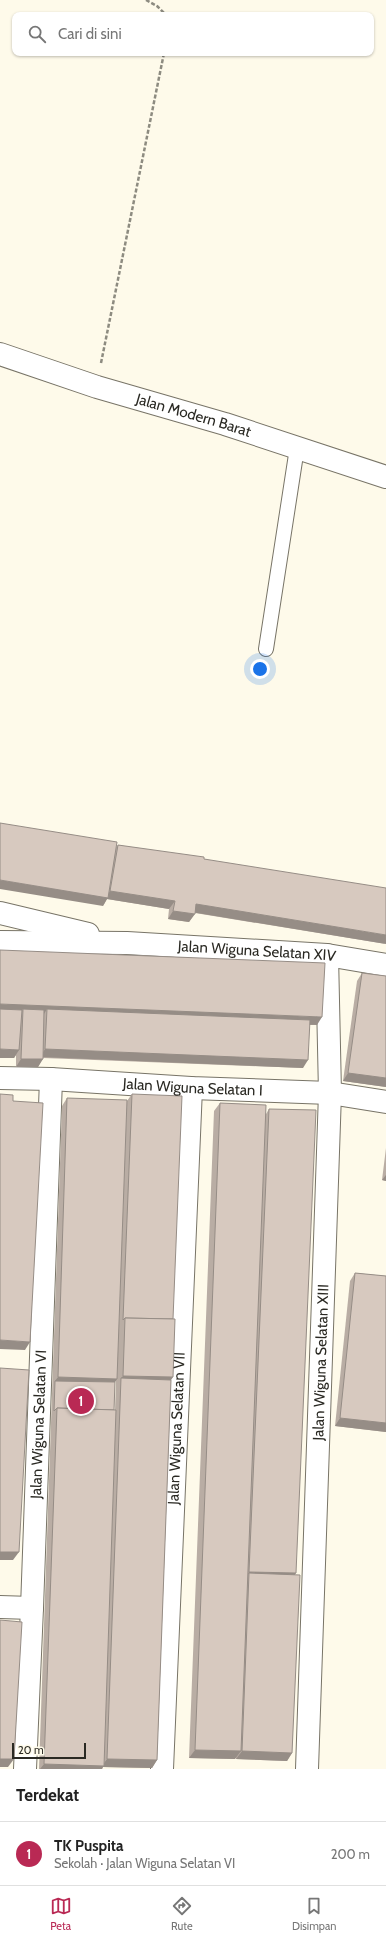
<!DOCTYPE html>
<html lang="id">
<head>
<meta charset="utf-8">
<style>
  :root { --surface:#fff; --page:#f6f6f6; --text:#222; --muted:#767676; --line:#e0e0e0; --accent:#b92954 }
  body { margin:0; font-family:Cabin,sans-serif; background:var(--page); color:var(--text) }
  .scale { position:absolute; left:12px; bottom:10px; width:74px; box-sizing:border-box; padding-left:4px; border:2px solid #2a2923; border-top:0; font-size:11px; line-height:14px; white-space:nowrap; color:#2a2923; -webkit-text-stroke:3px #fefaea; paint-order:stroke }
  .you { position:absolute; left:260px; top:669px; width:14px; height:14px; margin:-10px; border:3px solid #fff; border-radius:50%; background:#1a73e8; box-shadow:0 0 0 6px #1a73e833 }
  .badge { display:grid; place-items:center; width:26px; height:26px; border-radius:50%; background:var(--accent); color:#fff; font-size:13px; font-weight:700 }
  .pin { position:absolute; translate:-50% -50%; border:2px solid #fff; box-shadow:0 1px 4px #0006 }
  .list { margin:0; padding:0; list-style:none }
  h2 { display:flex; justify-content:space-between; align-items:center; height:52px; margin:0; padding:0 16px; font-size:17px }
  h2 small { font-size:13px; font-weight:400; color:var(--muted) }
  .list li { display:grid; grid-template-columns:26px 1fr auto; gap:12px; align-items:center; box-sizing:border-box; height:64px; padding:0 16px; border-top:1px solid var(--line) }
  .list b { display:block; font-size:15px; white-space:nowrap }
  .list p { margin:0; font-size:13px; white-space:nowrap; color:var(--muted) }
  .list em { font-size:13px; font-style:normal; color:var(--muted) }
  .icon { flex:none; width:22px; height:22px; fill:none; stroke:currentColor; stroke-width:2; stroke-linecap:round; stroke-linejoin:round }
  .map { position:relative; flex:none; width:386px; height:1769px; overflow:hidden }
  .search { position:absolute; background:var(--surface); box-shadow:0 1px 3px #0004; left:12px; right:12px; top:12px; height:44px; display:flex; align-items:center; gap:10px; box-sizing:border-box; padding:0 14px; border-radius:8px; color:var(--muted); font-size:15px }
  .sheet { height:116px; background:var(--surface) }
  nav { display:flex; justify-content:space-around; align-items:center; box-sizing:border-box; height:56px; border-top:1px solid var(--line); background:var(--surface); font-size:11px; color:var(--muted) }
  nav a { display:grid; justify-items:center; gap:2px }
  nav .on { color:var(--accent) }
  .map>svg:first-child { display:block }
  .lines { fill:none; stroke-linecap:round; stroke-linejoin:round }
  .service-casing { stroke:#787467; stroke-width:16 }
  .minor-casing { stroke:#787467; stroke-width:24 }
  .path { stroke:#8d8b80; stroke-width:2.5; stroke-dasharray:4 2; stroke-linecap:butt }
  .service { stroke:#fff; stroke-width:14 }
  .minor { stroke:#fff; stroke-width:22 }
  .wall { fill:#b9ada4; fill-rule:evenodd }
  .shaded-wall { fill:#968d86 }
  .building { fill:#d7c9bf; stroke:#968d86 }
  .labels { text-anchor:middle; dominant-baseline:central; stroke-width:4; stroke-linejoin:round; paint-order:stroke }
  .street-label { font-size:15px; fill:#2a2923; stroke:#fefaea }
</style>
</head>
<body>
<div class="map">
<svg width="386" height="1769" viewBox="0 0 386 1769">
  <rect width="100%" height="100%" fill="#fefaea"/>
  <g class="lines">
    <defs>
      <polyline id="service" points="266,649 297,448"/>
      <g id="minor">
        <path id="s1" d="M0 354 97 387 225 424 386 477"/>
        <polyline points="0,913 88,934"/>
        <path id="s2" d="M0 942 127 943 327 955 386 965"/>
        <path id="s3" d="M0 1078 51 1079 191 1088 330 1093 386 1102"/>
        <polyline points="0,1607 32,1608"/>
        <path id="s4" d="M25 1769 32 1608 51 1079"/>
        <path id="s5" d="M162 1769 191 1088"/>
        <path id="s6" d="M307 1769 330 1093 327 955"/>
      </g>
    </defs>
    <use href="#service" class="service-casing"/>
    <use href="#minor" class="minor-casing"/>
    <g class="path">
      <polyline points="146,0 157,6 166,15"/>
      <polyline points="101,363 164,53"/>
    </g>
    <use href="#service" class="service"/>
    <use href="#minor" class="minor"/>
  </g>
  <g class="wall">
    <polygon points="118,845 204,859 386,944 195,913 189,922 168,919 169,909 107,899 103,906 116,847"/>
    <polygon points="0,950 317,1025 309,1025 303,1068 43,1058 38,1067 16,1067 16,1055 14,1058"/>
    <polygon points="362,973 386,1087 343,1081 357,981"/>
    <path d="M132 1094 171 1380 157 1760 152 1768 103 1767 102 1769H39L62 1106 67 1098 127 1101ZM116 1381 115 1410H114L115 1382Z"/>
    <polygon points="220,1103 266,1114 269,1109 295,1575 292,1753 287,1761 236,1759 236,1757 235,1759 189,1758 214,1111"/>
    <polygon points="386,1148 386,1181 382,1180"/>
    <polygon points="355,1273 386,1276 386,1432 335,1426 350,1281"/>
  </g>
  <g class="shaded-wall">
    <polygon points="0,880 106,897 110,891 175,901 169,909 107,899 103,906 0,889"/>
    <polygon points="196,904 386,935 386,944 191,912"/>
    <polygon points="173,911 195,914 189,922 168,919"/>
    <polygon points="0,1004 322,1017 317,1025 47,1014 47,1009 44,1014 23,1009 20,1013 0,1013"/>
    <polygon points="0,1049 19,1050 14,1058 0,1058"/>
    <polygon points="45,1049 308,1060 303,1068 40,1057"/>
    <polygon points="21,1059 43,1059 38,1067 16,1067"/>
    <polygon points="348,1073 386,1078 386,1087 343,1081"/>
    <polygon points="386,1175 386,1181 382,1180"/>
    <polygon points="0,1340 30,1342 25,1350 0,1349"/>
    <polygon points="123,1376 173,1377 166,1388 121,1378"/>
    <polygon points="58,1377 117,1379 112,1387 55,1381"/>
    <polygon points="340,1418 386,1423 386,1432 335,1426"/>
    <polygon points="0,1552 19,1552 13,1560 0,1560"/>
    <polygon points="249,1572 296,1573 291,1581 249,1573 244,1580"/>
    <polygon points="195,1750 241,1751 235,1759 189,1758"/>
    <polygon points="242,1751 292,1753 287,1761 236,1759"/>
    <polygon points="0,1759 14,1759 8,1767 0,1767"/>
    <polygon points="107,1759 157,1760 152,1768 103,1767 102,1769 40,1769 44,1764 102,1766"/>
  </g>
  <g class="building">
    <polygon points="0,823 117,842 108,898 0,880"/>
    <polygon points="118,845 204,857 204,859 386,888 386,935 196,904 195,914 173,911 175,901 110,891"/>
    <polygon points="0,950 325,963 322,1017 0,1004"/>
    <polygon points="362,973 386,976 386,1078 348,1073"/>
    <polygon points="0,1009 22,1010 19,1050 0,1049"/>
    <polygon points="23,1009 44,1010 43,1059 21,1059"/>
    <polygon points="47,1009 310,1020 308,1060 45,1049"/>
    <polygon points="0,1094 13,1095 13,1101 43,1103 30,1342 0,1340"/>
    <polygon points="132,1094 182,1096 173,1319 125,1318 123,1320"/>
    <polygon points="67,1098 127,1100 117,1379 58,1377"/>
    <polygon points="220,1103 266,1105 241,1751 195,1750"/>
    <polygon points="269,1109 316,1110 296,1573 249,1572"/>
    <polygon points="355,1273 386,1276 386,1423 340,1418"/>
    <polygon points="125,1318 175,1319 173,1377 123,1376"/>
    <polygon points="0,1368 29,1370 19,1552 0,1552"/>
    <polygon points="121,1378 171,1380 157,1760 107,1759"/>
    <polygon points="55,1381 115,1382 114,1410 57,1408 54,1411"/>
    <polygon points="57,1408 116,1410 104,1766 44,1764"/>
    <polygon points="249,1573 300,1575 292,1753 242,1751"/>
    <polygon points="0,1620 22,1622 14,1759 0,1759"/>
  </g>
  <g class="labels">
    <g class="street-label">
      <text stroke="none"><textPath href="#s1" startOffset="203">Jalan Modern Barat</textPath></text>
      <text stroke="none"><textPath href="#s2" startOffset="257">Jalan Wiguna Selatan XIV</textPath></text>
      <text stroke="none"><textPath href="#s3" startOffset="193">Jalan Wiguna Selatan I</textPath></text>
      <text stroke="none"><textPath href="#s6" startOffset="407">Jalan Wiguna Selatan XIII</textPath></text>
      <text stroke="none"><textPath href="#s4" startOffset="345">Jalan Wiguna Selatan VI</textPath></text>
      <text stroke="none"><textPath href="#s5" startOffset="341">Jalan Wiguna Selatan VII</textPath></text>
    </g>
  </g>
</svg>
<div class="scale">20 m</div>
<div class="you"></div>
<div class="pin badge" style="left:81px;top:1401px">1</div>
<div class="search"><svg class="icon" aria-label="search" viewBox="0 0 24 24"><circle cx="10" cy="10" r="6"/><path d="M15 15l6 6"/></svg>Cari di sini</div>
</div>
<section class="sheet">
<h2>Terdekat<small></small></h2>
<ul class="list">
<li><span class="badge">1</span><div><b>TK Puspita</b><p>Sekolah · Jalan Wiguna Selatan VI</p></div><em>200 m</em></li>
</ul>
</section>
<nav>
<a class="on"><svg class="icon" aria-label="map" viewBox="0 0 24 24"><path d="M3 6l6-2 6 2 6-2v14l-6 2-6-2-6 2zM9 4v14M15 6v14"/></svg>Peta</a>
<a><svg class="icon" aria-label="directions" viewBox="0 0 24 24"><path d="M12 3l9 9-9 9-9-9zM9 14v-3h6M13 9l2 2-2 2"/></svg>Rute</a>
<a><svg class="icon" aria-label="saved" viewBox="0 0 24 24"><path d="M7 4h10v16l-5-4-5 4z"/></svg>Disimpan</a>
</nav>
</body>
</html>
